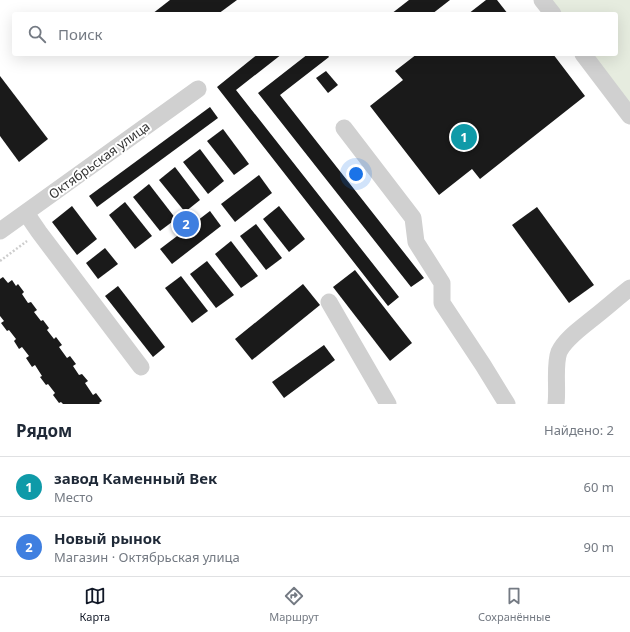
<!DOCTYPE html>
<html lang="ru">
<head>
<meta charset="utf-8">
<style>
  :root { --surface:#fff; --page:#f2f2f3; --text:#1f2937; --muted:#747a83; --line:#e0e1e3; --accent:#111827 }
  body { margin:0; font-family:"Noto Sans",sans-serif; background:var(--page); color:var(--text) }
  .you { position:absolute; left:356px; top:174px; width:14px; height:14px; margin:-10px; border:3px solid #fff; border-radius:50%; background:#1a73e8; box-shadow:0 0 0 6px #1a73e833 }
  .badge { display:grid; place-items:center; width:26px; height:26px; border-radius:50%; background:var(--accent); color:#fff; font-size:13px; font-weight:700 }
  .pin { position:absolute; translate:-50% -50%; border:2px solid #fff; box-shadow:0 1px 4px #0006 }
  .list { margin:0; padding:0; list-style:none }
  h2 { display:flex; justify-content:space-between; align-items:center; height:52px; margin:0; padding:0 16px; font-size:17px }
  h2 small { font-size:13px; font-weight:400; color:var(--muted) }
  .list li { display:grid; grid-template-columns:26px 1fr auto; gap:12px; align-items:center; box-sizing:border-box; height:60px; padding:0 16px; border-top:1px solid var(--line) }
  .list b { display:block; font-size:15px; white-space:nowrap }
  .list p { margin:0; font-size:13px; white-space:nowrap; color:var(--muted) }
  .list em { font-size:13px; font-style:normal; color:var(--muted) }
  .icon { flex:none; width:22px; height:22px; fill:none; stroke:currentColor; stroke-width:2; stroke-linecap:round; stroke-linejoin:round }
  .map { position:relative; flex:none; width:630px; height:404px; overflow:hidden }
  .search { position:absolute; background:var(--surface); box-shadow:0 4px 16px #0002; left:12px; right:12px; top:12px; height:44px; display:flex; align-items:center; gap:10px; box-sizing:border-box; padding:0 14px; border-radius:4px; color:var(--muted); font-size:15px }
  .sheet { height:172px; background:var(--surface) }
  nav { display:flex; justify-content:space-around; align-items:center; box-sizing:border-box; height:56px; border-top:1px solid var(--line); background:var(--surface); font-size:11px; color:var(--muted) }
  nav a { display:grid; justify-items:center; gap:2px }
  nav .on { color:var(--accent) }
  .map>svg:first-child { display:block }
  .green { fill:#e6ecdf }
  .building { fill:#1a1a1a }
  .lines { fill:none; stroke-linecap:round; stroke-linejoin:round }
  .path { stroke:#cdcdcd; stroke-width:2.5; stroke-dasharray:2 2; stroke-linecap:butt }
  .minor { stroke:#d0d0d0; stroke-width:17 }
  .labels { text-anchor:middle; dominant-baseline:central; stroke-width:4; stroke-linejoin:round; paint-order:stroke }
  .street-label { font-size:13px; fill:#333; stroke:#fff }
</style>
</head>
<body>
<div class="map">
<svg width="630" height="404" viewBox="0 0 630 404">
  <rect width="100%" height="100%" fill="#fff"/>
  <polygon class="green" points="542,0 630,0 630,115 583,54 616,54 616,14 553,14"/>
  <g class="building">
    <polygon points="170,0 237,0 218,14 152,14"/>
    <polygon points="409,0 450,0 432,14 391,14"/>
    <polygon points="486,0 497,0 508,14 468,14"/>
    <polygon points="258,54 282,54 236,90 399,297 388,306 217,87"/>
    <polygon points="308,54 327,54 329,57 280,95 424,278 411,287 258,93"/>
    <polygon points="417,54 553,54 585,96 480,179 472,169 439,195 370,106 403,80 395,71"/>
    <polygon points="326,71 338,85 328,93 316,78"/>
    <polygon points="0,76 48,139 19,162 0,136"/>
    <polygon points="210,107 218,118 97,207 89,196"/>
    <polygon points="223,129 249,164 234,175 207,141"/>
    <polygon points="200,149 224,181 208,194 183,162"/>
    <polygon points="175,167 200,200 185,212 159,180"/>
    <polygon points="259,175 272,193 235,222 221,204"/>
    <polygon points="149,184 176,219 160,231 133,197"/>
    <polygon points="125,202 152,236 135,249 109,215"/>
    <polygon points="72,206 97,239 77,255 52,222"/>
    <polygon points="279,206 305,239 289,252 263,219"/>
    <polygon points="537,207 594,285 569,303 512,225"/>
    <polygon points="210,211 221,226 172,264 160,249"/>
    <polygon points="256,224 282,258 266,270 240,236"/>
    <polygon points="231,241 258,276 241,288 215,254"/>
    <polygon points="105,248 118,264 98,279 86,263"/>
    <polygon points="207,261 234,295 216,308 190,274"/>
    <polygon points="355,270 412,343 390,361 333,287"/>
    <polygon points="181,276 208,311 192,323 165,288"/>
    <polygon points="3,277 8,283 12,280 16,286 18,284 24,292 22,294 28,303 31,302 37,310 34,312 41,321 43,320 49,328 47,330 54,339 56,337 62,345 59,347 67,358 70,356 76,364 73,366 79,375 82,374 88,381 85,383 93,395 96,393 102,401 99,403 100,404 63,404 61,402 59,403 53,395 55,393 48,384 46,385 40,377 42,376 35,365 32,367 26,358 29,356 22,347 19,349 14,341 16,339 9,330 7,331 1,323 4,321 0,316 0,279"/>
    <polygon points="303,284 320,305 252,360 235,339"/>
    <polygon points="118,286 165,347 153,357 105,296"/>
    <polygon points="324,345 335,360 284,398 272,382"/>
  </g>
  <g class="lines">
    <polyline class="path" points="0,261 27,241"/>
    <g class="minor">
      <polyline points="542,0 553,14"/>
      <polyline points="583,54 630,116"/>
      <polyline points="344,128 413,218 416,242 442,283 442,303 483,365 507,404"/>
      <polyline points="26,213 39,232 141,367"/>
      <polyline points="0,231 198,89"/>
      <polyline points="329,302 388,404"/>
      <path d="M556 404C558 389 554 365 559 352 565 339 581 328 592 319 605 309 617 298 630 288"/>
    </g>
  </g>
  <g class="labels">
    <g class="street-label">
      <text transform="translate(99 160) rotate(-36)">Октябрьская улица</text>
    </g>
  </g>
</svg>
<div class="you"></div>
<div class="pin badge" style="left:464px;top:137px;background:#0f9aa8">1</div>
<div class="pin badge" style="left:186px;top:224px;background:#3f7fe0">2</div>
<div class="search"><svg class="icon" aria-label="search" viewBox="0 0 24 24"><circle cx="10" cy="10" r="6"/><path d="M15 15l6 6"/></svg>Поиск</div>
</div>
<section class="sheet">
<h2>Рядом<small>Найдено: 2</small></h2>
<ul class="list">
<li><span class="badge" style="background:#0f9aa8">1</span><div><b>завод Каменный Век</b><p>Место</p></div><em>60 m</em></li>
<li><span class="badge" style="background:#3f7fe0">2</span><div><b>Новый рынок</b><p>Магазин · Октябрьская улица</p></div><em>90 m</em></li>
</ul>
</section>
<nav>
<a class="on"><svg class="icon" aria-label="map" viewBox="0 0 24 24"><path d="M3 6l6-2 6 2 6-2v14l-6 2-6-2-6 2zM9 4v14M15 6v14"/></svg>Карта</a>
<a><svg class="icon" aria-label="directions" viewBox="0 0 24 24"><path d="M12 3l9 9-9 9-9-9zM9 14v-3h6M13 9l2 2-2 2"/></svg>Маршрут</a>
<a><svg class="icon" aria-label="saved" viewBox="0 0 24 24"><path d="M7 4h10v16l-5-4-5 4z"/></svg>Сохранённые</a>
</nav>
</body>
</html>
